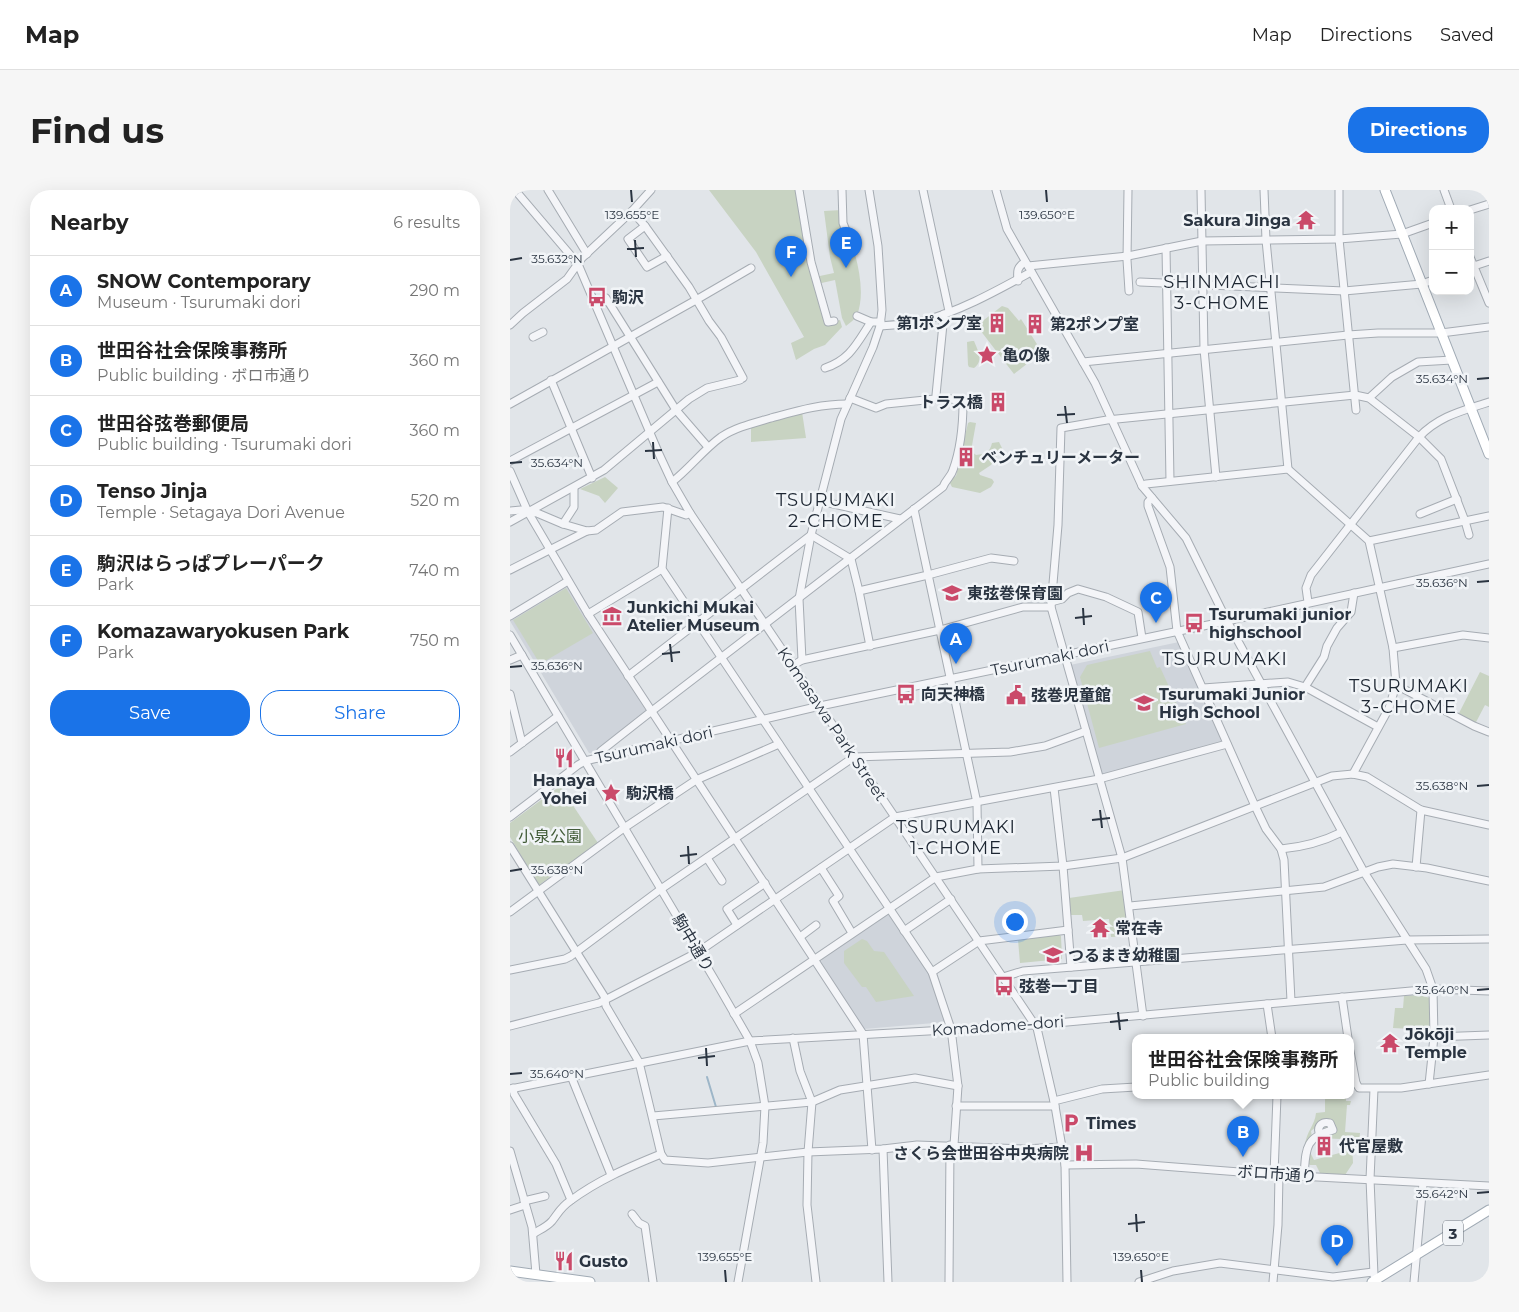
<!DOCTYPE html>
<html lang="en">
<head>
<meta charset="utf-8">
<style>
  :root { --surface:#fff; --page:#f6f6f6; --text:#222; --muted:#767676; --line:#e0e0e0; --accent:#1a73e8 }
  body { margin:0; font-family:Montserrat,"Noto Sans JP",sans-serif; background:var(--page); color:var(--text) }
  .controls { position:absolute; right:15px; top:15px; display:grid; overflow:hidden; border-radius:10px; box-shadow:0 5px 20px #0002 }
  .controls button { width:45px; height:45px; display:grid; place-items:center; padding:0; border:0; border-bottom:1px solid var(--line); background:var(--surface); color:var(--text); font:25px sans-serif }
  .you { position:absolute; left:504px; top:731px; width:18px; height:18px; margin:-12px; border:4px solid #fff; border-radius:50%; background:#1a73e8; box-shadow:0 0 0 8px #1a73e833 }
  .badge { display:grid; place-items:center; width:32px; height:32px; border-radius:50%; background:var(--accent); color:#fff; font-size:16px; font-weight:700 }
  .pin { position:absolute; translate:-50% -41px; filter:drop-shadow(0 1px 2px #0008) }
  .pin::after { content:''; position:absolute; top:26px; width:18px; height:15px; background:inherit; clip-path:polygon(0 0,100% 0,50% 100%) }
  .popup { position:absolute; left:622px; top:844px; width:222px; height:65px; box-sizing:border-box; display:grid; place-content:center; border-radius:10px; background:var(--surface); filter:drop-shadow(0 1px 4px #0005); font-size:16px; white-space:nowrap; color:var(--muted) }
  .popup b { font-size:19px; color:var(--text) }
  .popup::after { content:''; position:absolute; left:50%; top:100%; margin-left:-10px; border:10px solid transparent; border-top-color:var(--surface) }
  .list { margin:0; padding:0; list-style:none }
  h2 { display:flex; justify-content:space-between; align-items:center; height:65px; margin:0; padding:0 20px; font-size:21px }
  h2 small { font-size:16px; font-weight:400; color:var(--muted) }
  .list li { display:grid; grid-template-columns:32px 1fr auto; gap:15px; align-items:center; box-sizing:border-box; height:70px; padding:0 20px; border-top:1px solid var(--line) }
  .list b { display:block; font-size:19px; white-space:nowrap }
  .list p { margin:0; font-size:16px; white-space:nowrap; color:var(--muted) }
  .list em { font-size:16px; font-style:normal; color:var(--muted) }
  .actions { display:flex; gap:10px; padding:15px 20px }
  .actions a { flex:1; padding:11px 0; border:1px solid var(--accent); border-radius:20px; text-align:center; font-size:18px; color:var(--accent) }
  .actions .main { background:var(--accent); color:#fff }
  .map { position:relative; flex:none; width:979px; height:1092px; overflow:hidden; border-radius:20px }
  header { display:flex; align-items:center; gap:30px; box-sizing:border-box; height:70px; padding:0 25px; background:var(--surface); border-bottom:1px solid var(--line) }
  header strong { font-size:24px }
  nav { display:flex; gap:28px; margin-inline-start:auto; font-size:18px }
  .intro { display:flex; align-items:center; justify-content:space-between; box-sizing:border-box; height:120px; padding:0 30px }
  h1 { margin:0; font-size:35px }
  .button { padding:12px 22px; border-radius:20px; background:var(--accent); color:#fff; font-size:18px; font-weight:700 }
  main { display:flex; gap:30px; padding:0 30px }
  aside { flex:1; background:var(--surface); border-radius:20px; box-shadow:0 5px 20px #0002 }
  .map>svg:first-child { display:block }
  .built { fill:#cfd4db }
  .green { fill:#c8d3c2 }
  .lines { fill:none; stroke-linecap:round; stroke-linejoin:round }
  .stream { stroke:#9db6c8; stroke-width:2 }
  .minor-casing { stroke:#a6acb3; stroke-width:9 }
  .major-casing { stroke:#a1abb5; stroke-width:11 }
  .minor { stroke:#f4f5f8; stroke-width:7 }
  .major { stroke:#fff; stroke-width:9 }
  .ticks { fill:none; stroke:#2a3441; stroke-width:2 }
  .labels { text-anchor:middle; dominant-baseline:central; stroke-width:5; stroke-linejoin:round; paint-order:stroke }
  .shield { fill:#f1f4f7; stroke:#666e78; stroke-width:1 }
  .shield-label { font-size:15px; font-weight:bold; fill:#2a3441 }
  .poi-label { font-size:16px; font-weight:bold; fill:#2a3441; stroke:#f1f4f7; text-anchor:start }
  .street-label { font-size:16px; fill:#2a3441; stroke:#f1f4f7 }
  .park-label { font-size:16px; fill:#425c38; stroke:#f1f4f7 }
  .neighbourhood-label { font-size:18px; letter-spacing:1px; fill:#1c2531; stroke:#f1f4f7 }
  .quarter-label { font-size:19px; letter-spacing:1px; fill:#1c2531; stroke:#f1f4f7 }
  .ticks-label { font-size:12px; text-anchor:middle; fill:#2a3441; stroke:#f1f4f7; stroke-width:5; stroke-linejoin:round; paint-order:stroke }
</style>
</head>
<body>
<header>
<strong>Map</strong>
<nav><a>Map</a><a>Directions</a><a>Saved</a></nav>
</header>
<div class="intro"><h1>Find us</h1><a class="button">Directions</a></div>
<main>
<aside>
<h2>Nearby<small>6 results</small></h2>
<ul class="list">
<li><span class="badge">A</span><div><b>SNOW Contemporary</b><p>Museum · Tsurumaki dori</p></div><em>290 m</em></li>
<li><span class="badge">B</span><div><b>世田谷社会保険事務所</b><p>Public building · ボロ市通り</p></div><em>360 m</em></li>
<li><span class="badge">C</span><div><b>世田谷弦巻郵便局</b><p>Public building · Tsurumaki dori</p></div><em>360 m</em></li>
<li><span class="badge">D</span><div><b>Tenso Jinja</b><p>Temple · Setagaya Dori Avenue</p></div><em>520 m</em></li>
<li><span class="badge">E</span><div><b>駒沢はらっぱプレーパーク</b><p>Park</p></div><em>740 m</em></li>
<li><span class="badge">F</span><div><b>Komazawaryokusen Park</b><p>Park</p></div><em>750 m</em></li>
</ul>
<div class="actions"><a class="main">Save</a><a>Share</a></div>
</aside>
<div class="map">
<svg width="979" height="1092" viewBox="0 0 979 1092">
  <rect width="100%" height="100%" fill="#e1e5e9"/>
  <g class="built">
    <polygon points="56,394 136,521 84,563 79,563 0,431 0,428"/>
    <polygon points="669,452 713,552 591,585 560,475"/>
    <polygon points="376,724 380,725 420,785 436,832 354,839 311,772 312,768"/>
  </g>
  <g class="green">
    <polygon points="199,0 287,0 317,134 330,130 332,137 315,155 304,159 286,170 281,153 294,147 246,62"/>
    <path d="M332 20C340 49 359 95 347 125 345 129 340 133 336 136L332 128 325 90 307 94 305 87 324 83 320 67 314 21Z"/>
    <polygon points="492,116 498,118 509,131 511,129 532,162 504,184 470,140 470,133"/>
    <path d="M462 151H464C468 161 474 171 464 178L459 177 458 175 457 152Z"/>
    <polygon points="292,222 296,248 241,252 241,236"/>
    <path d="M460 232 466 233 461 261 466 265C476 264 480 262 482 253L489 252 492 258 481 275 469 283 470 285 482 289 484 292 481 297 470 303 442 297 439 291 446 286 458 233Z"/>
    <polygon points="95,287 108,298 95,313 89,306 70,299"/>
    <polygon points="56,398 83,443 30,474 3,430"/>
    <polygon points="640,461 647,478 650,477 676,534 589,558 570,487 577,475"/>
    <polygon points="970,482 979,486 979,517 975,515 964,536 947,527"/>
    <polygon points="50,596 88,653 29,695 0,647 0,633"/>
    <polygon points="615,700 621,746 601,747 599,729 573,731 572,725 561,725 559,708"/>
    <polygon points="549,745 551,746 552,769 510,773 508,750"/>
    <polygon points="352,749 357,751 364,761 374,762 404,806 366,812 356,797 352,797 334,773 334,761"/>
    <polygon points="909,805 920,808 920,840 883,838 885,818 893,818 894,806"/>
    <path d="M808 906H836V911H841L840 915H837L835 942 850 943 849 952 842 953 843 973 835 985 810 983 806 975H800L797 972 800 962 804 970 833 962 832 958 833 951 831 949 807 948 811 941 807 936 801 941 802 947 795 955C796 942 805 935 806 923L815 922V908L809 907Z"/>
  </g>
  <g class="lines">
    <polyline class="stream" points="197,887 206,917"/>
    <defs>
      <g id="minor">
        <polyline points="5,0 68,74 149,264 162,292 180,323 527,838 545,916 555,975 557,1092"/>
        <polyline points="38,0 77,64"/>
        <polyline points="289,0 301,72 318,132 324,131"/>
        <polyline points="332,0 333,33 344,61"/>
        <polyline points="413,0 439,121"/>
        <polyline points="486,0 497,39 585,193 632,296 676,348 717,431 854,682 916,779 923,799 924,847 919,894"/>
        <polyline points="618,0 617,70 619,101"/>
        <polyline points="691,0 694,159 706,287"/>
        <polyline points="754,0 756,50 778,279"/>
        <polyline points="829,0 829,49 846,220"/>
        <polyline points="934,0 941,19"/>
        <polyline points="960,20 979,14"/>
        <polyline points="122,21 135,36 179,97 199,131 211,147 233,188"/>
        <polyline points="135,36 118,49 137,77 157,66"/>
        <polyline points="656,58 660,291"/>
        <polyline points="960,67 979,113"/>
        <polyline points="518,76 618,66 692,51 829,49 892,44 923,33"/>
        <polyline points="961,77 979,71"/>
        <path d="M508 91C507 81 507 77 515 72"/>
        <polyline points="630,92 834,101 912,94 923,90"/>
        <polyline points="96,108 166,220 198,257"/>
        <polyline points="347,126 361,132"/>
        <polyline points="0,135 13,123 57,89 72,68 122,21 141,0"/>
        <path d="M370 136C384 135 398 134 412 131 449 122 488 100 521 82"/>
        <polyline points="23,147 33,142"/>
        <polyline points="573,172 838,145 868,143 931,143 979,137"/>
        <path d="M315 178C340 170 347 153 361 132H371"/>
        <polyline points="41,190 82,288"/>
        <polyline points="426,205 434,124"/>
        <polyline points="859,208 882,187 908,172 942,170"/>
        <polyline points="0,214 186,110 241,78"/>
        <polyline points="0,271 148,192"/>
        <polyline points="0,281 18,322 78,424 353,844 362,960"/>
        <path d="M162 292C180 278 193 260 211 247 226 237 244 233 261 228 287 221 310 214 337 214"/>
        <polyline points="632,296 636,294 778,279 859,351 883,458 886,495 879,518 843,584"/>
        <polyline points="642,308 638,312 638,316 660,377 667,441 745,616 756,639 771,659 774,670 781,811"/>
        <polyline points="310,311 390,329"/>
        <polyline points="158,318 152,379 422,782 441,839 448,896 444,955"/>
        <polyline points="404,319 467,613 468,679"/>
        <polyline points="0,321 11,320 27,323 53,334 77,341 86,340 112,322 153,317 176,325 180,323"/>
        <polyline points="910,324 947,309"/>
        <polyline points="0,332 94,280 179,209 197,198 230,190"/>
        <polyline points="53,334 64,317 64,298"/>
        <polyline points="859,351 979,326"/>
        <polyline points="0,380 77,341"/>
        <polyline points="349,401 418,385 481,368 504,371"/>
        <polyline points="541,412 552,409 558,403 568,399 596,407 628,422 632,448"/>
        <path d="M798 412 796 398 801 385 909 247C929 226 952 221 979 212"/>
        <polyline points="78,424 152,379"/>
        <polyline points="0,426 58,391"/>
        <polyline points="0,445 206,792 240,851 248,873 255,916 253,953 228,1092"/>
        <polyline points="883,458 953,445 979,448"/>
        <polyline points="0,470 12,465"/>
        <polyline points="292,470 289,409 301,345 331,229 363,157 370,136 372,120 368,56 359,0"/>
        <polyline points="282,476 292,470 430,440 513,417 541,417"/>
        <polyline points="118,486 301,345 341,369 349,401 360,456"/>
        <polyline points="886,495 964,536 979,542"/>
        <polyline points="795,497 814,467 817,456 827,438 841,422 844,403"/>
        <polyline points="693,498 778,492 795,497 868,537"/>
        <polyline points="0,504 12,553"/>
        <polyline points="0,562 48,526"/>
        <path d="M87 568 91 561 138 524 433 297C436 289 441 287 443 280 451 258 453 236 453 212L442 209H425L376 214 366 218 340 208"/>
        <polyline points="544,598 553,676 561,777"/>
        <polyline points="0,627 68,575 75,571 310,516 717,431 979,374"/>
        <polyline points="0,656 94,806 96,816 129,872 151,964 155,970 198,973 298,962 373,959 407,955 514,959 552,957"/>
        <path d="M771 659C794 657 812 652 832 642"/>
        <polyline points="197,668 212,691"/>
        <polyline points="906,677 911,620"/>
        <polyline points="311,678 329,706 323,711 342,743"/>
        <polyline points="620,716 814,697 868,677 883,674 917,678 979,691"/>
        <polyline points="0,722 114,638 186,590 269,554"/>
        <polyline points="227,735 217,719 255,693"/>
        <polyline points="394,741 441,709"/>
        <polyline points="290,747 306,735"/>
        <polyline points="0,780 55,769 61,766 151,699 344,567 500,562 535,556 576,541"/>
        <polyline points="422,782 469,751 558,740"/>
        <polyline points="493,787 513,781 897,750 979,749"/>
        <polyline points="832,807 838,848"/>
        <polyline points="757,814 762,848"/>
        <polyline points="224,824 426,687 468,679 553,676 612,668 822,586 843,584 857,587 911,620 979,635"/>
        <polyline points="633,826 612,668 541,417 548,335 551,238 597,230 845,205 859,208 909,247 931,269 955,331 959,345"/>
        <polyline points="0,836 89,813 188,762 385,627 589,589 717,554"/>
        <polyline points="924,847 979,845"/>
        <polyline points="283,848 290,881 302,912 298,962 297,1015 306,1092"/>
        <polyline points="840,861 846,893"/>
        <polyline points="61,886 101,985"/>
        <polyline points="840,893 846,893 849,898 891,898 979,885"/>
        <polyline points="3,898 4,904 46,974 61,1010"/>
        <polyline points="0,899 240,851 524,835 923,799 979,801"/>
        <polyline points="544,911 592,899 626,897"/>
        <polyline points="446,916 545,916"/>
        <polyline points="143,926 302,912 330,900 405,888 448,896"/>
        <polyline points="373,959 378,1092"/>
        <polyline points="0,961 22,1037 26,1084"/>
        <polyline points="555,975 626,974 769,985 979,996"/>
        <polyline points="764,984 767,906"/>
        <path d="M794 986C796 960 794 947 823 940L820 933C812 931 807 936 809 943"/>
        <polyline points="14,1011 35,1006"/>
        <polyline points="0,1020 15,1015"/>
        <polyline points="122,1024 129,1033 135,1036 143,1092"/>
        <path d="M23 1044C29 1040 37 1037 42 1031 49 1022 51 1017 60 1011 88 990 119 977 151 964"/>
        <polyline points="864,1085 860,989 864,899"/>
        <polyline points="439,1092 440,955"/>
        <polyline points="629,1092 663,1081 710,1073 823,1087 863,1082"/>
        <polyline points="763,1092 768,1035 769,985"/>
        <polyline points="904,1092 913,993"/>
      </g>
      <g id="major">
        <polyline points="875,0 979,264"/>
        <polyline points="0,1081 80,1092"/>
        <polyline points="862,1092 979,1020"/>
      </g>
    </defs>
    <use href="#minor" class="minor-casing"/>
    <use href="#major" class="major-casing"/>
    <use href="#minor" class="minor"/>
    <use href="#major" class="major"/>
  </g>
  <path class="ticks" d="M121 0 122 12M536 0 537 12M125 50 126 67M117 59 134 58M0 70 12 68M967 189 979 188M555 216 557 233M547 225 565 224M143 252 144 269M135 261 152 260M0 273 12 272M967 392 979 391M573 418 574 435M565 428 582 426M160 454 162 472M152 464 170 462M0 477 12 476M967 596 979 595M590 620 592 638M582 630 600 628M178 656 179 674M170 666 187 664M0 681 12 679M967 800 979 799M608 822 610 840M600 832 618 830M196 858 197 876M188 868 205 866M0 884 12 883M967 1003 979 1002M626 1024 627 1042M618 1034 635 1032M215 1080 216 1092M631 1080 632 1092"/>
  <defs>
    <symbol id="temple-bare" viewBox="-9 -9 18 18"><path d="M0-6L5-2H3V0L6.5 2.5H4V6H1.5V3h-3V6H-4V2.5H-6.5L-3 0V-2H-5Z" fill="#ca4a6a" stroke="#f1f4f7" stroke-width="2.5" paint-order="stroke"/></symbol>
    <symbol id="bus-bare" viewBox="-9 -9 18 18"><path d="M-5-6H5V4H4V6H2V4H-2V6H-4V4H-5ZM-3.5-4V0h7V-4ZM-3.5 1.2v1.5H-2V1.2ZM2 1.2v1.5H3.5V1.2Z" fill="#ca4a6a" stroke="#f1f4f7" stroke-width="2.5" paint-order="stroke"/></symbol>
    <symbol id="building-bare" viewBox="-9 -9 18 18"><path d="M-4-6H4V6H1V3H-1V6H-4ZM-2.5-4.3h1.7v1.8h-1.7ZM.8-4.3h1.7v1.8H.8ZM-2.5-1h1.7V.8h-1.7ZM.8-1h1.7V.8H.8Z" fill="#ca4a6a" stroke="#f1f4f7" stroke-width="2.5" paint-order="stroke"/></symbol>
    <symbol id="sight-bare" viewBox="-9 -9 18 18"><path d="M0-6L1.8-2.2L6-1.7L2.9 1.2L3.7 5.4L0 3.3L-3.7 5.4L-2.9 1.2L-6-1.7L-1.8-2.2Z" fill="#ca4a6a" stroke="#f1f4f7" stroke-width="2.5" paint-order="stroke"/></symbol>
    <symbol id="school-bare" viewBox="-9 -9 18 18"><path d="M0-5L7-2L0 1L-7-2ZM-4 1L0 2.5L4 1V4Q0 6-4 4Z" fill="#ca4a6a" stroke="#f1f4f7" stroke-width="2.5" paint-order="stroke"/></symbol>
    <symbol id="museum-bare" viewBox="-9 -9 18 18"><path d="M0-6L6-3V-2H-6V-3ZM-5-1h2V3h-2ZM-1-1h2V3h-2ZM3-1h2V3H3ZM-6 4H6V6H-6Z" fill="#ca4a6a" stroke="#f1f4f7" stroke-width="2.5" paint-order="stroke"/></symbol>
    <symbol id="civic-bare" viewBox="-9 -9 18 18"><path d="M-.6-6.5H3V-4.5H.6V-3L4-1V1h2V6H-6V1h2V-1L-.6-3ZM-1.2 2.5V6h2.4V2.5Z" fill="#ca4a6a" stroke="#f1f4f7" stroke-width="2.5" paint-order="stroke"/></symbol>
    <symbol id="restaurant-bare" viewBox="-9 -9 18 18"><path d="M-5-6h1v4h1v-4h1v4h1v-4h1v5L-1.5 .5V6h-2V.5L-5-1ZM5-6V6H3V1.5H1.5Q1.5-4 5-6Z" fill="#ca4a6a" stroke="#f1f4f7" stroke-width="2.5" paint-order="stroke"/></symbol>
    <symbol id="parking-bare" viewBox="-9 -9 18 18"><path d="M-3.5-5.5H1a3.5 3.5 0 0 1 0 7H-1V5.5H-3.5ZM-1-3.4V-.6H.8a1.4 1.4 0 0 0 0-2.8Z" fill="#ca4a6a" stroke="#f1f4f7" stroke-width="2.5" paint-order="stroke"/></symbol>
    <symbol id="hospital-bare" viewBox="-9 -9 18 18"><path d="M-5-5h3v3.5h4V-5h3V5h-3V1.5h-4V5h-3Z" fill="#ca4a6a" stroke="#f1f4f7" stroke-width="2.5" paint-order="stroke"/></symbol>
  </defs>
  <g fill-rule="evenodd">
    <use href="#temple-bare" x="782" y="16" width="28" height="28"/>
    <use href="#bus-bare" x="73" y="93" width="28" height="28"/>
    <use href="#building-bare" x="473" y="119" width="28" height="28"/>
    <use href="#building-bare" x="511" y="120" width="28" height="28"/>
    <use href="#sight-bare" x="463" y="151" width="28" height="28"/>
    <use href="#building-bare" x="474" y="198" width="28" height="28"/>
    <use href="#building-bare" x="442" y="253" width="28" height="28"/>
    <use href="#school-bare" x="428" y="389" width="28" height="28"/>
    <use href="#museum-bare" x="88" y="412" width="28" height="28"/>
    <use href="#bus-bare" x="670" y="419" width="28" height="28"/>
    <use href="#bus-bare" x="382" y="490" width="28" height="28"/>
    <use href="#civic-bare" x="492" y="491" width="28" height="28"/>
    <use href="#school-bare" x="620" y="499" width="28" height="28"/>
    <use href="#restaurant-bare" x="40" y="554" width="28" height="28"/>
    <use href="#sight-bare" x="87" y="589" width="28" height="28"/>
    <use href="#temple-bare" x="576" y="724" width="28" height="28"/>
    <use href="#school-bare" x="529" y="751" width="28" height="28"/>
    <use href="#bus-bare" x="480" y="782" width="28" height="28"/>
    <use href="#temple-bare" x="866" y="839" width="28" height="28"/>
    <use href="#parking-bare" x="547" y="919" width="28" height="28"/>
    <use href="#building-bare" x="800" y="942" width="28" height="28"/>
    <use href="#hospital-bare" x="560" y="949" width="28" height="28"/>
    <use href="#restaurant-bare" x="40" y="1057" width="28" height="28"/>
  </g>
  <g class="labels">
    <rect class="shield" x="933" y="1030.5" width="20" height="25" rx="4"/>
    <g class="shield-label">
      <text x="943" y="1043">3</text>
    </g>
    <g class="poi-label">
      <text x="781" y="30" text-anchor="end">Sakura Jinga</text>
      <text x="102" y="107">駒沢</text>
      <text x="472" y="133" text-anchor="end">第1ポンプ室</text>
      <text x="540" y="134">第2ポンプ室</text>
      <text x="492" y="165">亀の像</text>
      <text x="473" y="212" text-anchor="end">トラス橋</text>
      <text x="471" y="267">ベンチュリーメーター</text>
      <text x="457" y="403">東弦巻保育園</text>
      <text x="117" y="417">Junkichi Mukai<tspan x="117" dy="18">Atelier Museum</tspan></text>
      <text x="699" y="424">Tsurumaki junior<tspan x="699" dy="18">highschool</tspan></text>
      <text x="411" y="504">向天神橋</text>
      <text x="649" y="504">Tsurumaki Junior<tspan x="649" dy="18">High School</tspan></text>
      <text x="521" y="505">弦巻児童館</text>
      <text x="54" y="590" text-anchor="middle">Hanaya<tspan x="54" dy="18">Yohei</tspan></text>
      <text x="116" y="603">駒沢橋</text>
      <text x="605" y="738">常在寺</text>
      <text x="558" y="765">つるまき幼稚園</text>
      <text x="509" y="796">弦巻一丁目</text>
      <text x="895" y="844">Jōkōji<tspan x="895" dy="18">Temple</tspan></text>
      <text x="576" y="933">Times</text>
      <text x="829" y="956">代官屋敷</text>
      <text x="559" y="963" text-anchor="end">さくら会世田谷中央病院</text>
      <text x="69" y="1071">Gusto</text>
    </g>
    <g class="street-label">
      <text transform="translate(540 468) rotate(-12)">Tsurumaki dori</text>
      <text transform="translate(322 534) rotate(56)">Komasawa Park Street</text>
      <text transform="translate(144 555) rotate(-13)">Tsurumaki dori</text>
      <text transform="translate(183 753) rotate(59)">駒中通り</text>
      <text transform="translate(488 836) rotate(-4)">Komadome-dori</text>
      <text transform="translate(767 984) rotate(4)">ボロ市通り</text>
    </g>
    <g class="park-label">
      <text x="40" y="646">小泉公園</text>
    </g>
    <g class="neighbourhood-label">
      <text x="712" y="92">SHINMACHI<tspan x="712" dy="21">3-CHOME</tspan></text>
      <text x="326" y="310">TSURUMAKI<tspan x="326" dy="21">2-CHOME</tspan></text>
      <text x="899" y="496">TSURUMAKI<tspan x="899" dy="21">3-CHOME</tspan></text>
      <text x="446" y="637">TSURUMAKI<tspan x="446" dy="21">1-CHOME</tspan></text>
    </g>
    <g class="quarter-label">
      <text x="715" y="468">TSURUMAKI</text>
    </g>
  </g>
  <g class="ticks-label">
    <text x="122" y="29">139.655°E</text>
    <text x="537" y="29">139.650°E</text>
    <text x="47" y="73">35.632°N</text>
    <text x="932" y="193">35.634°N</text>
    <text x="47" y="277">35.634°N</text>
    <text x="932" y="397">35.636°N</text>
    <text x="47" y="480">35.636°N</text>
    <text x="932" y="600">35.638°N</text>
    <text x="47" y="684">35.638°N</text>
    <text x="932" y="804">35.640°N</text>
    <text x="47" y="888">35.640°N</text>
    <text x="932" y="1008">35.642°N</text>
    <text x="215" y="1071">139.655°E</text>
    <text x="631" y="1071">139.650°E</text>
  </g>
</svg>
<div class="controls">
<button>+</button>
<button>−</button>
</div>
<div class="you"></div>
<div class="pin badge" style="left:446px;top:474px">A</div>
<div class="pin badge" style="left:733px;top:967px">B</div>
<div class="popup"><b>世田谷社会保険事務所</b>Public building</div>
<div class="pin badge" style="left:646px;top:433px">C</div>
<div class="pin badge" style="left:827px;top:1076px">D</div>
<div class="pin badge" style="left:336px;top:78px">E</div>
<div class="pin badge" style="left:281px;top:87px">F</div>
</div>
</main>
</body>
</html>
